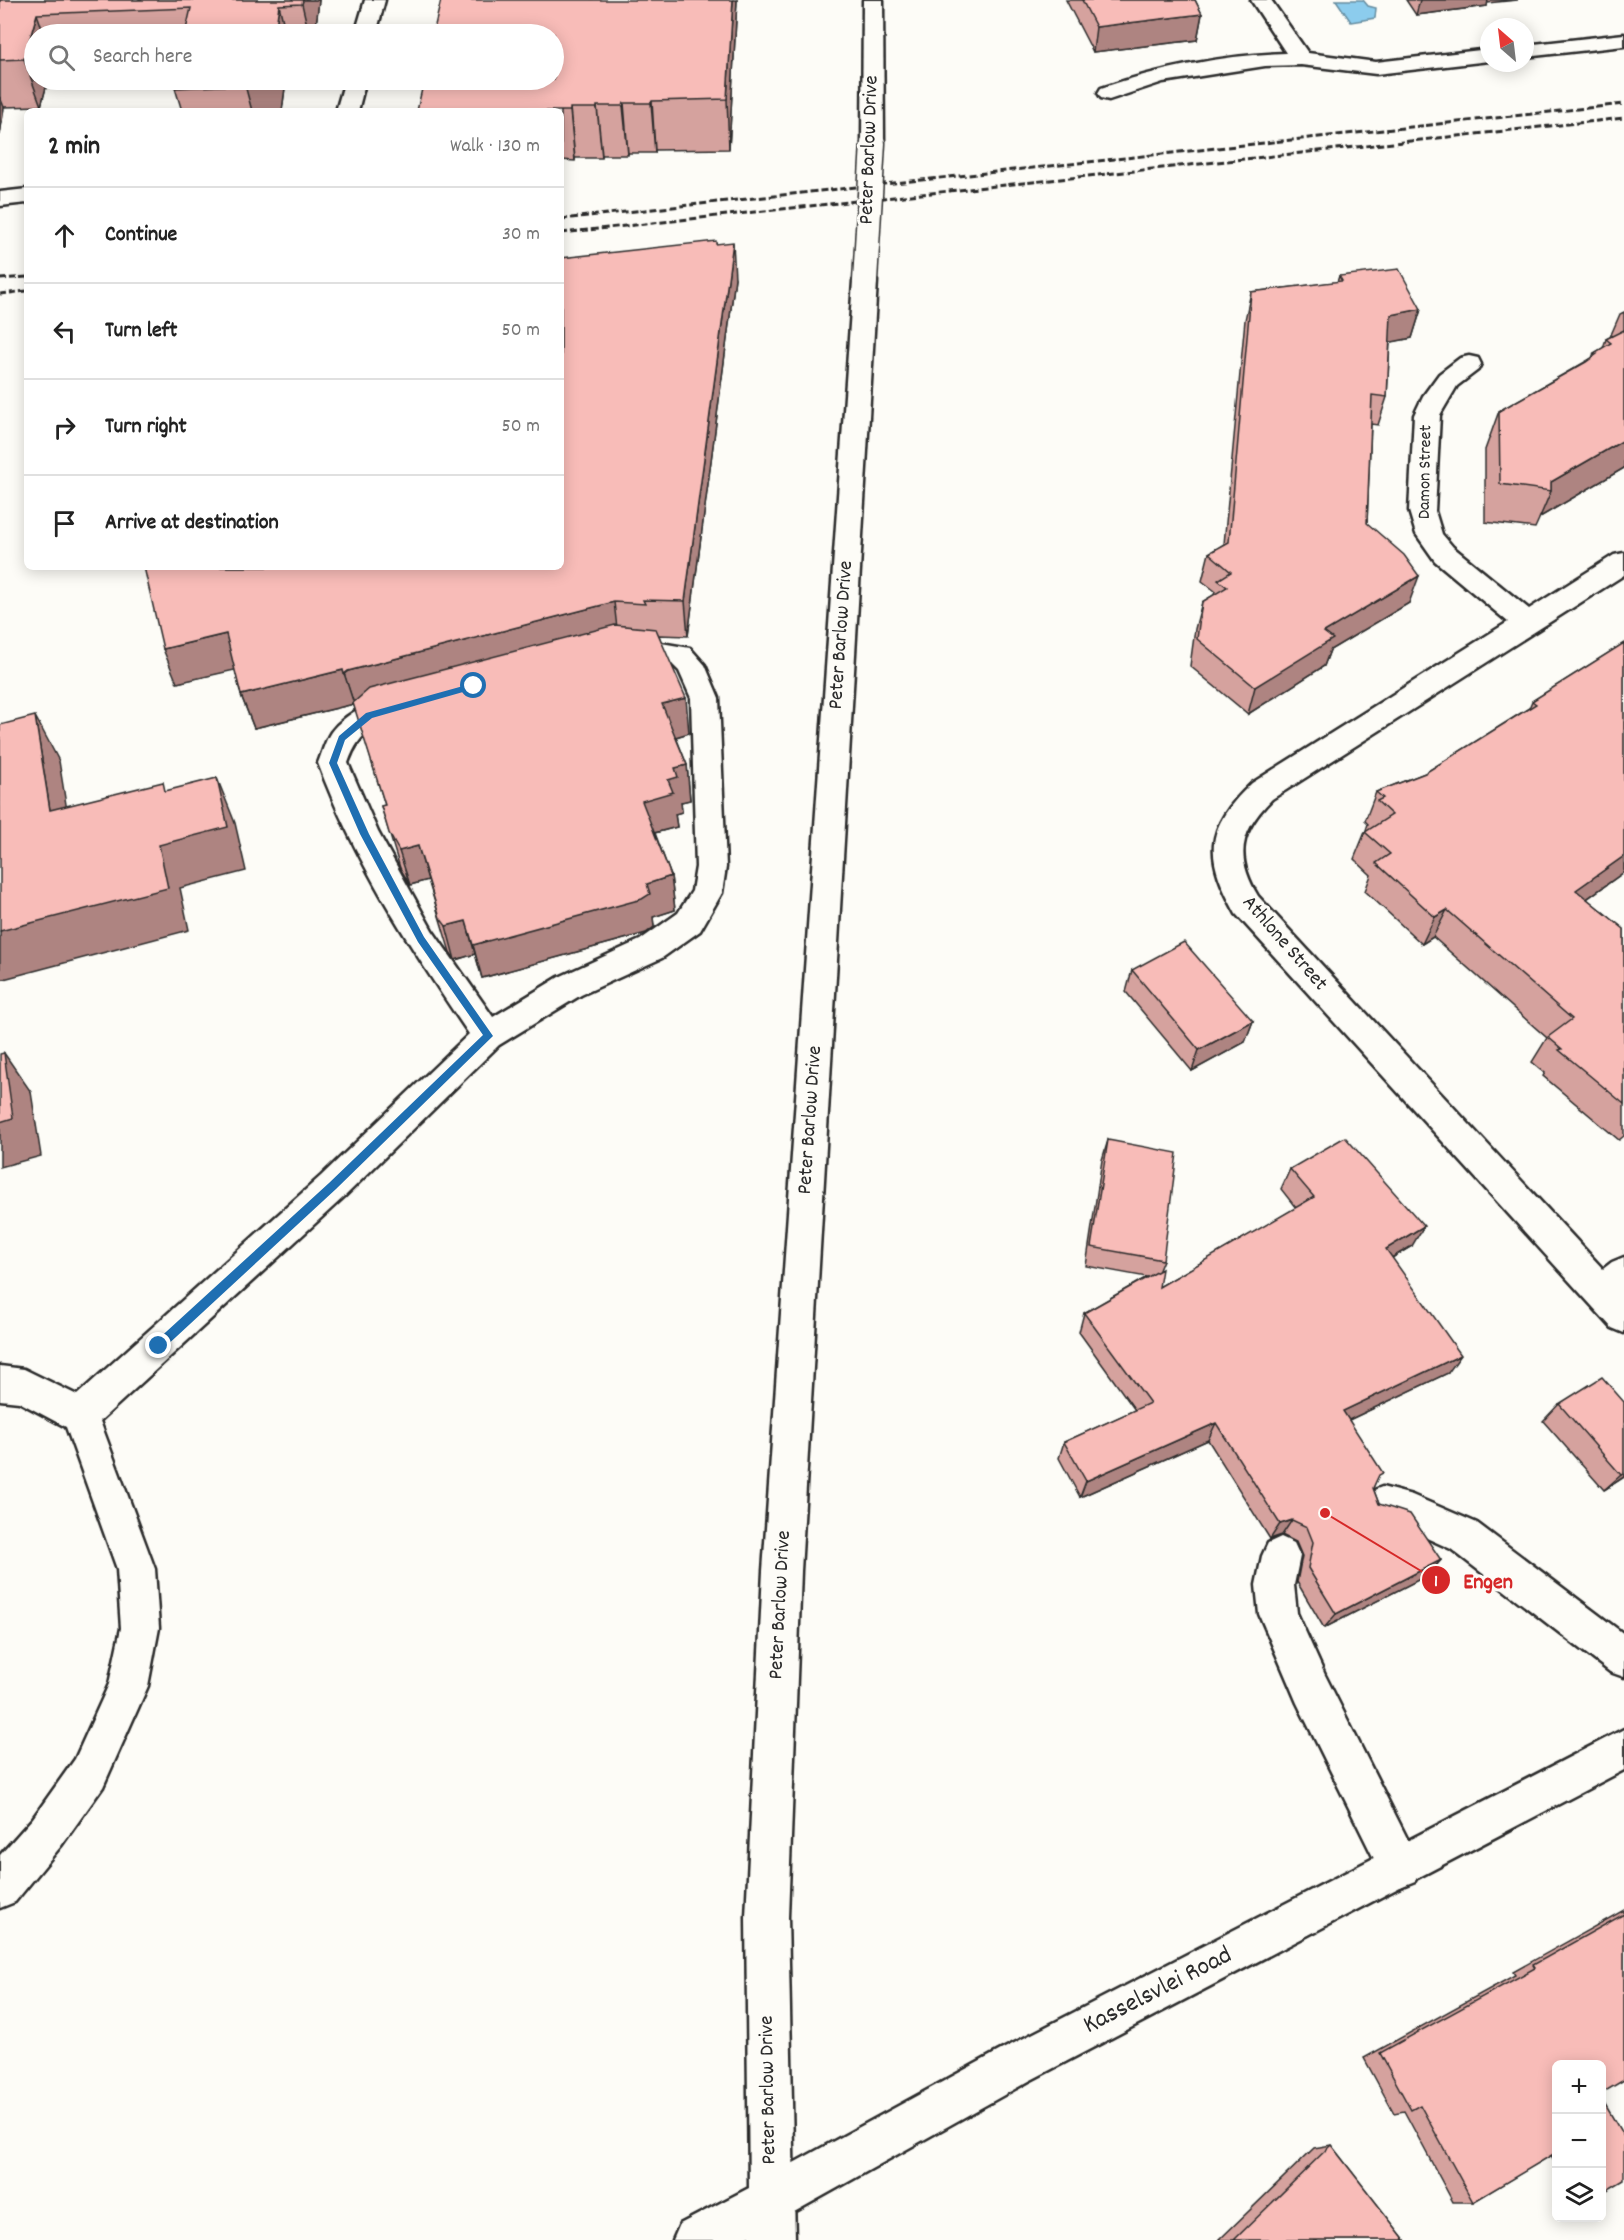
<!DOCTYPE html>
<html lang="en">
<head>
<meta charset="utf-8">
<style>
  :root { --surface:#fff; --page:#f2f2f2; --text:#222; --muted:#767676; --line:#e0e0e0 }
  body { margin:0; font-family:Dekko,sans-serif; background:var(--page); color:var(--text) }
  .controls { position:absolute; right:18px; bottom:18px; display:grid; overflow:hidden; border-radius:9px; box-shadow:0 3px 15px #0003 }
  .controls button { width:54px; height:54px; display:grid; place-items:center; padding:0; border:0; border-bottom:2px solid var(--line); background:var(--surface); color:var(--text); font:30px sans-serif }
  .compass { position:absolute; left:1480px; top:18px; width:54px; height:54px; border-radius:50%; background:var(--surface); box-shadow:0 3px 15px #0003; rotate:332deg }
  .stop { position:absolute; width:18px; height:18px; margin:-14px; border:4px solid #1f6fb2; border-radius:50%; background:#fff }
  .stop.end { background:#1f6fb2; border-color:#fff; box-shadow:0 2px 6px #0008 }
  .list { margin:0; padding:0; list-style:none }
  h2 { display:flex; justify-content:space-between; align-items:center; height:78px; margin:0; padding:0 24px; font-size:26px }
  h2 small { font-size:20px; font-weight:400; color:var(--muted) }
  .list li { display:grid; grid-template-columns:39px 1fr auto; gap:18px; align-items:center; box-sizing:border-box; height:96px; padding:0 24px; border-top:2px solid var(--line) }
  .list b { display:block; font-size:22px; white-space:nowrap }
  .list em { font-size:20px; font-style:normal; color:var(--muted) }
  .icon { flex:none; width:33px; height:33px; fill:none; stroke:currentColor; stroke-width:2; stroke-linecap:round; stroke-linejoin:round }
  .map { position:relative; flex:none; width:1624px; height:2240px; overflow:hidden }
  .search { position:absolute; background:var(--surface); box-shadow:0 3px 15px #0003; left:24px; top:24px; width:540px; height:66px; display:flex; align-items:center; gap:15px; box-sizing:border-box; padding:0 21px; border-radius:33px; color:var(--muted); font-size:22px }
  .panel { position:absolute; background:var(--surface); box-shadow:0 3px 15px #0003; left:24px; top:108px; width:540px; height:462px; border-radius:9px }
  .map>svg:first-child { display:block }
  .water { fill:#8ccced; stroke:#658c9f; stroke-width:1.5 }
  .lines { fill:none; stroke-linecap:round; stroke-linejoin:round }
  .service-casing { stroke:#2b2b2b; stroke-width:5 }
  .minor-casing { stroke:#2b2b2b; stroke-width:5 }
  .tertiary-casing { stroke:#2b2b2b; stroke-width:5 }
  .service { fill:#fdfcf7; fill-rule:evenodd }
  .minor { fill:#fdfcf7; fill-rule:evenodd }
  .tertiary { fill:#fdfcf7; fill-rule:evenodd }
  .rail { stroke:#2b2b2b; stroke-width:3; stroke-dasharray:7 3; stroke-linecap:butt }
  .tertiary-bridge-casing { stroke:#2b2b2b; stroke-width:27; stroke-linecap:butt }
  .tertiary-bridge { stroke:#fdfcf7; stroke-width:24 }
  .wall { fill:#d5a29e; stroke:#2b2b2b; stroke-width:1.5 }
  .shaded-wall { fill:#ae8481; stroke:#2b2b2b; stroke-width:1.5 }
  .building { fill:#f8bcb8; stroke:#2b2b2b; stroke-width:1.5 }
  .route { fill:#1f6fb2 }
  .labels { text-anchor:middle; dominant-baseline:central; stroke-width:6; stroke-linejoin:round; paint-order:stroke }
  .far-street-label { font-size:18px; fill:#2b2b2b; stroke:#fdfcf7 }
  .street-label { font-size:21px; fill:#2b2b2b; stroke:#fdfcf7 }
  .near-street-label { font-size:26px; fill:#2b2b2b; stroke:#fdfcf7 }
  .leader { fill:none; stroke:#d62828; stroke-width:2 }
  .callout-dot { fill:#d62828; stroke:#fdfcf7; stroke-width:2 }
  .mark-label { font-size:18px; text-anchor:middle; font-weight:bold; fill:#fff }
  .callout-label { font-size:22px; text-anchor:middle; font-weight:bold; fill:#d62828; stroke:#fdfcf7; stroke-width:6; stroke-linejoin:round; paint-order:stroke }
</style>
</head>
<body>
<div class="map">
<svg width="1624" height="2240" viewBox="0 0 1624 2240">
  <rect width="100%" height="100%" fill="#fdfcf7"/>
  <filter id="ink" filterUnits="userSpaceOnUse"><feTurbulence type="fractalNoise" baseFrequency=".0167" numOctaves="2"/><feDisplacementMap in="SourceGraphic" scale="12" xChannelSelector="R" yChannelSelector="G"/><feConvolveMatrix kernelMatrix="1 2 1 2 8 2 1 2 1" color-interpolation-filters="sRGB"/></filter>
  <g filter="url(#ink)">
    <polygon class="water" points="1336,0 1363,0 1368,6 1376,8 1375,18 1351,22"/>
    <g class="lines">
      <defs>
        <g id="service">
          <path d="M621 639 644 640 690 648 705 665 719 698 726 867 722 893 700 931 662 958 581 995 499 1045 345 1196 100 1421 155 1569 159 1628 148 1686 103 1787 61 1846 15 1902 0 1908V1855L33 1818 75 1759 109 1684 121 1628 117 1569 66 1427 19 1402 0 1400V1366L24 1369 77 1395 321 1176 469 1034C411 949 354 860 318 763 322 753 325 741 331 732 346 712 385 691 410 699L414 706 410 713C378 723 360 729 348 763L378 832 432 930 493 1017 559 977 640 940 678 913 692 891 696 867 691 698 679 671 672 664 611 656 607 649 611 642Z"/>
          <polygon points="1382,1487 1412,1495 1477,1523 1624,1634 1624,1677 1610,1672 1451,1549 1409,1530 1369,1518 1363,1505 1369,1492"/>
          <polygon points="1281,1537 1294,1543 1300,1556 1294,1585 1297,1613 1325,1675 1421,1866 1415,1881 1400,1887 1385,1881 1297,1703 1259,1614 1256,1585 1262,1556 1268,1543"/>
        </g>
        <g id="minor">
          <polygon points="365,0 385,0 376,34 355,34"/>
          <path d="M1251 0H1271L1308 53 1376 62 1489 49V61L1376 74 1301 65 1265 66 1163 82 1109 100 1101 98 1098 93 1101 88C1161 68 1223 55 1286 53Z"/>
          <polygon points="1624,34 1624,46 1525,57 1525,45"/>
          <polygon points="345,80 366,80 358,111 336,111"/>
          <polygon points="27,189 27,203 0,206 0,192"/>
          <path d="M1469 356 1478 358 1481 364 1478 370 1457 386 1440 415 1435 511 1442 534 1453 547 1529 609 1614 555 1624 553V575L1272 799C1240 831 1234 856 1258 896L1603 1269 1612 1262 1624 1257V1333L1612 1328 1236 914C1205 858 1203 829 1252 783L1508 622 1435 561 1416 534 1409 511 1414 415 1423 396 1439 374 1460 358Z"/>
          <polygon points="1624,1729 1624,1770 1029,2081 787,2216 771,2222 755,2216 749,2200 755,2184 999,2051"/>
        </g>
        <g id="tertiary">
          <polygon points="863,0 883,0 884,143 881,148 873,150 865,148 862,143"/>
          <polygon points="865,274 873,276 877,281 801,1571 788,1917 795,2240 749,2240 749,2236 742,2240 673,2240 680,2224 749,2188 746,1917 763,1571 853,281 857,276"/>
        </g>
      </defs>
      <use href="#service" class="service-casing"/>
      <use href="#minor" class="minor-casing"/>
      <use href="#tertiary" class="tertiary-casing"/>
      <use href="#service" class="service"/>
      <use href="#minor" class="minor"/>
      <use href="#tertiary" class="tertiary"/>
      <g class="rail">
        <polyline points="561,219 1624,104"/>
        <polyline points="561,233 1624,118"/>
        <polyline points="0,279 27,277"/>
        <polyline points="0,294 27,291"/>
      </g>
      <defs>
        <polyline id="tertiary-bridge" points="865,281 873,143"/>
      </defs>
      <use href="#tertiary-bridge" class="tertiary-bridge-casing"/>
      <use href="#tertiary-bridge" class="tertiary-bridge"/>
    </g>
    <g class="wall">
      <polygon points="0,0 319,0 315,34 34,34 34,80 48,80 41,106 4,107 0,135"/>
      <polygon points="737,0 729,149 655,150 655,153 628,153 628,155 602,155 602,158 575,158 575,161 561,160 561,111"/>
      <polygon points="1066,0 1195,0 1202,14 1197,40 1093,52"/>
      <polygon points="1406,0 1518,0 1487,3 1487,6 1416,15"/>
      <polygon points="177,80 286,80 282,111 182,111 175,88"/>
      <polygon points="716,244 735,278 688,636 659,635 689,733 676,737 687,765 690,800 681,802 682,812 675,814 677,827 655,833 671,876 675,910 653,917 654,927 646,933 482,978 475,954 455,960 450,952 428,880 410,885 400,868 381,806 385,805 354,704 254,728 241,695 235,669 177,683"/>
      <polygon points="1339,276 1421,309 1412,338 1390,342 1387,397 1378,425 1371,424 1367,523 1409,603 1330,650 1324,666 1248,714 1190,666 1195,629 1202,602 1214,595 1215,591 1202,581 1209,553 1224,544 1245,320 1251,292 1337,282"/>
      <polygon points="1624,312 1624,468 1540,517 1535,528 1485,522 1485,450 1499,411 1592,358 1594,353 1603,348 1606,339 1610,337 1620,314"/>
      <polygon points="1624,643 1624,872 1587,899 1624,929 1624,1136 1619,1140 1543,1076 1545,1073 1532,1062 1547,1038 1433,937 1422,944 1365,891 1371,875 1354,859 1365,832 1367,831 1366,830 1368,824 1365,821 1376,792 1425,773 1529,708 1532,701"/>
      <polygon points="1132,970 1253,1021 1245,1042 1192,1071 1126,992"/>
      <polygon points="1108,1140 1163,1260 1159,1270 1159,1287 1296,1208 1281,1189 1290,1169 1412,1246 1392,1258 1448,1373 1349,1420 1375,1483 1373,1488 1379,1504 1441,1560 1428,1575 1324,1628 1297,1582 1302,1556 1296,1542 1282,1535 1270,1539 1208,1440 1080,1497 1059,1458 1064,1442 1135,1410 1079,1332 1084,1313 1147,1277 1086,1266 1102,1160"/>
      <polygon points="1624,1402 1624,1477 1604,1490 1543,1421 1559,1404"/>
      <polygon points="1624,1910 1624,2080 1557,2064 1557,2165 1551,2155 1473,2202 1453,2202 1404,2111 1394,2113 1364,2058 1515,1975 1513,1972"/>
      <polygon points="1331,2145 1405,2240 1219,2240 1314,2148"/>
    </g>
    <g class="shaded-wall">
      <polygon points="303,0 319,0 315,34 309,34 302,4"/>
      <polygon points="733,0 737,0 729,149 727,99"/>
      <polygon points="1420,0 1488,0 1487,6 1416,15"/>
      <polygon points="279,5 286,34 275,34"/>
      <polygon points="37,14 44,34 34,34 34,80 48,80 41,106 24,59"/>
      <polygon points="1202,14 1197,40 1093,52 1096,27"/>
      <polygon points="258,80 286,80 282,111 252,111 245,85"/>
      <polygon points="0,97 4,107 0,135"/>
      <polygon points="652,101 655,150 655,153 651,103"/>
      <polygon points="624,103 628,153 628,155 623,106"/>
      <polygon points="597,106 602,155 602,158 597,108"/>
      <polygon points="570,108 575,158 575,161 570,111"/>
      <polygon points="733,242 735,278 688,636 685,601"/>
      <polygon points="1421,309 1412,338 1382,344 1391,315"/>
      <polygon points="1624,440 1624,468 1540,517 1551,491 1551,482"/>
      <polygon points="1419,576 1409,603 1330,650 1324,666 1248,714 1255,687 1324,632"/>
      <polygon points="614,602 618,637 355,708 344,674 348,671"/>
      <polygon points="226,634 239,669 177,683 163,649"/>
      <polygon points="343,670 354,704 254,728 241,695"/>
      <polygon points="686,698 689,733 665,740 662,704"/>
      <polygon points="35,716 59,761 74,854 50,810"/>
      <polygon points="687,765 690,800 681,802 682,812 675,814 677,827 646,835 642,801 668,780 675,768"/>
      <polygon points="217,778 235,823 246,871 180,888 189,930 0,980 0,931 159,845"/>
      <polygon points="418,846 428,880 410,885 399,851"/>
      <polygon points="1624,856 1624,872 1561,917 1576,890"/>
      <polygon points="671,876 675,910 653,917 654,927 646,933 482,978 473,945 647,884"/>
      <polygon points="1447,910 1433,937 1422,944 1435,917"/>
      <polygon points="466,921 475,954 455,960 446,926"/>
      <polygon points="1253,1021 1245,1042 1192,1071 1199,1050"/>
      <polygon points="4,1053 31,1092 41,1156 0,1167 0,1122"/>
      <polygon points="1424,1226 1412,1246 1374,1268 1386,1249"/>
      <polygon points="1461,1355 1448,1373 1332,1428 1343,1411"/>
      <polygon points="1216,1423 1208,1440 1080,1497 1086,1481"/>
      <polygon points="1624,1473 1624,1477 1604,1490 1621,1475"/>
      <polygon points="1292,1520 1282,1535 1270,1539 1280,1524"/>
      <polygon points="1441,1560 1428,1575 1324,1628 1336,1614"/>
    </g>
    <g class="building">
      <polygon points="0,0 303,0 302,4 279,5 275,34 185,34 191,8 37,14 24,59 0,60"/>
      <polygon points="441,0 733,0 727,99 652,101 651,103 624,103 623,106 597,106 597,108 570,108 570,111 417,111 424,80 554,80 554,34 433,34"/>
      <polygon points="1082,0 1195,0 1202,14 1096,27"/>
      <polygon points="177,80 258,80 245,85 175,88"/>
      <polygon points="716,241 716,244 733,242 685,601 643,600 645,604 614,602 348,671 344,674 343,670 241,695 226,634 163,649 144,567 561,567 561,258"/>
      <polygon points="1399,269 1421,309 1391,315 1387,397 1372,395 1367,523 1404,555 1419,576 1324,632 1333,639 1255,687 1197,639 1202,602 1227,587 1218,580 1231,572 1209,553 1229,542 1251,292 1342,281 1339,276"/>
      <polygon points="1624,330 1624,440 1551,482 1551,491 1500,484 1499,411 1586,362 1597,354 1594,353 1611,343 1606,339"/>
      <polygon points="615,625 656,629 686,698 662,704 687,765 675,768 678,777 668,780 673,792 642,801 671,876 647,884 650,894 642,899 473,945 466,921 446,926 440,918 418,846 399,851 389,833 381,806 385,805 353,703 369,689"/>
      <polygon points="1624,643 1624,856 1576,890 1624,929 1624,1104 1559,1050 1562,1049 1548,1037 1572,1019 1447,910 1435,917 1376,863 1390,854 1365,832 1392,815 1377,801 1383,798 1376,792 1425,773 1536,704 1532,701"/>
      <polygon points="35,716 50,810 163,782 165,791 217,778 228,827 159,845 168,888 0,931 0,725"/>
      <polygon points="1184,942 1253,1021 1199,1050 1132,970"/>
      <polygon points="4,1053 13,1118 0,1122 0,1054"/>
      <polygon points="1345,1137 1424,1226 1386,1249 1461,1355 1343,1411 1383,1473 1379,1475 1373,1488 1379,1504 1410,1514 1441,1560 1336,1614 1308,1568 1313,1542 1307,1527 1292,1520 1280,1524 1216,1423 1086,1481 1064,1442 1150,1403 1084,1313 1162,1269 1159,1287 1314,1197 1290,1169"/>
      <polygon points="1108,1140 1177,1153 1163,1260 1091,1247"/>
      <polygon points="1602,1377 1624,1402 1624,1473 1621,1475 1559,1404"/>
      <polygon points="1624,1914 1624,2080 1602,2093 1602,2064 1557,2064 1557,2152 1473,2202 1420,2105 1411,2110 1380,2053 1535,1968 1533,1965"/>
      <polygon points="1602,2099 1624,2137 1624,2180 1602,2193"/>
      <polygon points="1331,2145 1405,2240 1234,2240"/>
    </g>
  </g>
  <polygon class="route" points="474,683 477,684 477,688 372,718 345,740 337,763 369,834 424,937 493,1036 336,1189 163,1349 155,1349 155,1342 329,1183 483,1035 418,942 360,834 329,763 339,736 366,713"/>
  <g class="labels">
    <g class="far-street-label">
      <text transform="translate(1426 472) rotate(-89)">Damon Street</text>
    </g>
    <g class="street-label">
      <text transform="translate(870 150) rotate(-88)">Peter Barlow Drive</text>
      <text transform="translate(842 635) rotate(-86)">Peter Barlow Drive</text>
      <text transform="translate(1284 944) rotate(49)">Athlone Street</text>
      <text transform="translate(811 1120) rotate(-86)">Peter Barlow Drive</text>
      <text transform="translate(781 1605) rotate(-87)">Peter Barlow Drive</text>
      <text transform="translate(769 2090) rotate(-91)">Peter Barlow Drive</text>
    </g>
    <g class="near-street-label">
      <text transform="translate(1158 1991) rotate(-27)">Kasselsvlei Road</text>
    </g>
  </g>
  <path class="leader" d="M1325 1513L1436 1580"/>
  <g class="callout-dot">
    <circle cx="1325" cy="1513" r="6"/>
    <circle cx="1436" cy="1580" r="15"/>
  </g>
  <g class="mark-label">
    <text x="1436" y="1586">1</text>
  </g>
  <g class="callout-label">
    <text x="1488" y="1588">Engen</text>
  </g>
</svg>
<div class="controls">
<button>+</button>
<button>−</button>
<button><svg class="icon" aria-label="layers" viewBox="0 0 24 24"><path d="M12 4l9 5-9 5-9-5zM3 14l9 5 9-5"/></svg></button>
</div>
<svg class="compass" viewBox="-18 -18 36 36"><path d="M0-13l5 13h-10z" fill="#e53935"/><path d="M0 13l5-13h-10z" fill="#767676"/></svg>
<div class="stop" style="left:474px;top:686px"></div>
<div class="stop end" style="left:159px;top:1346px"></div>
<div class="search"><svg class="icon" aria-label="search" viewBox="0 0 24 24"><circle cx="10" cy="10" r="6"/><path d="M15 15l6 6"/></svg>Search here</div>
<section class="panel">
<h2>2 min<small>Walk · 130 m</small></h2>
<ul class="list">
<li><svg class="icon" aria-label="ahead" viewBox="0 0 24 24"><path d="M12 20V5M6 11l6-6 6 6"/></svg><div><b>Continue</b></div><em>30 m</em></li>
<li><svg class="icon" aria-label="left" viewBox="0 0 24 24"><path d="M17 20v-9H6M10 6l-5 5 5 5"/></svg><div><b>Turn left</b></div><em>50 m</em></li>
<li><svg class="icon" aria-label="right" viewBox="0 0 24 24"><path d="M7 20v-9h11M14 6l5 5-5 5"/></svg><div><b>Turn right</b></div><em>50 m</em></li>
<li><svg class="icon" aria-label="arrive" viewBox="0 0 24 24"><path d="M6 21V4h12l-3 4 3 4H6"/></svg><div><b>Arrive at destination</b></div></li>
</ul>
</section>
</div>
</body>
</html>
